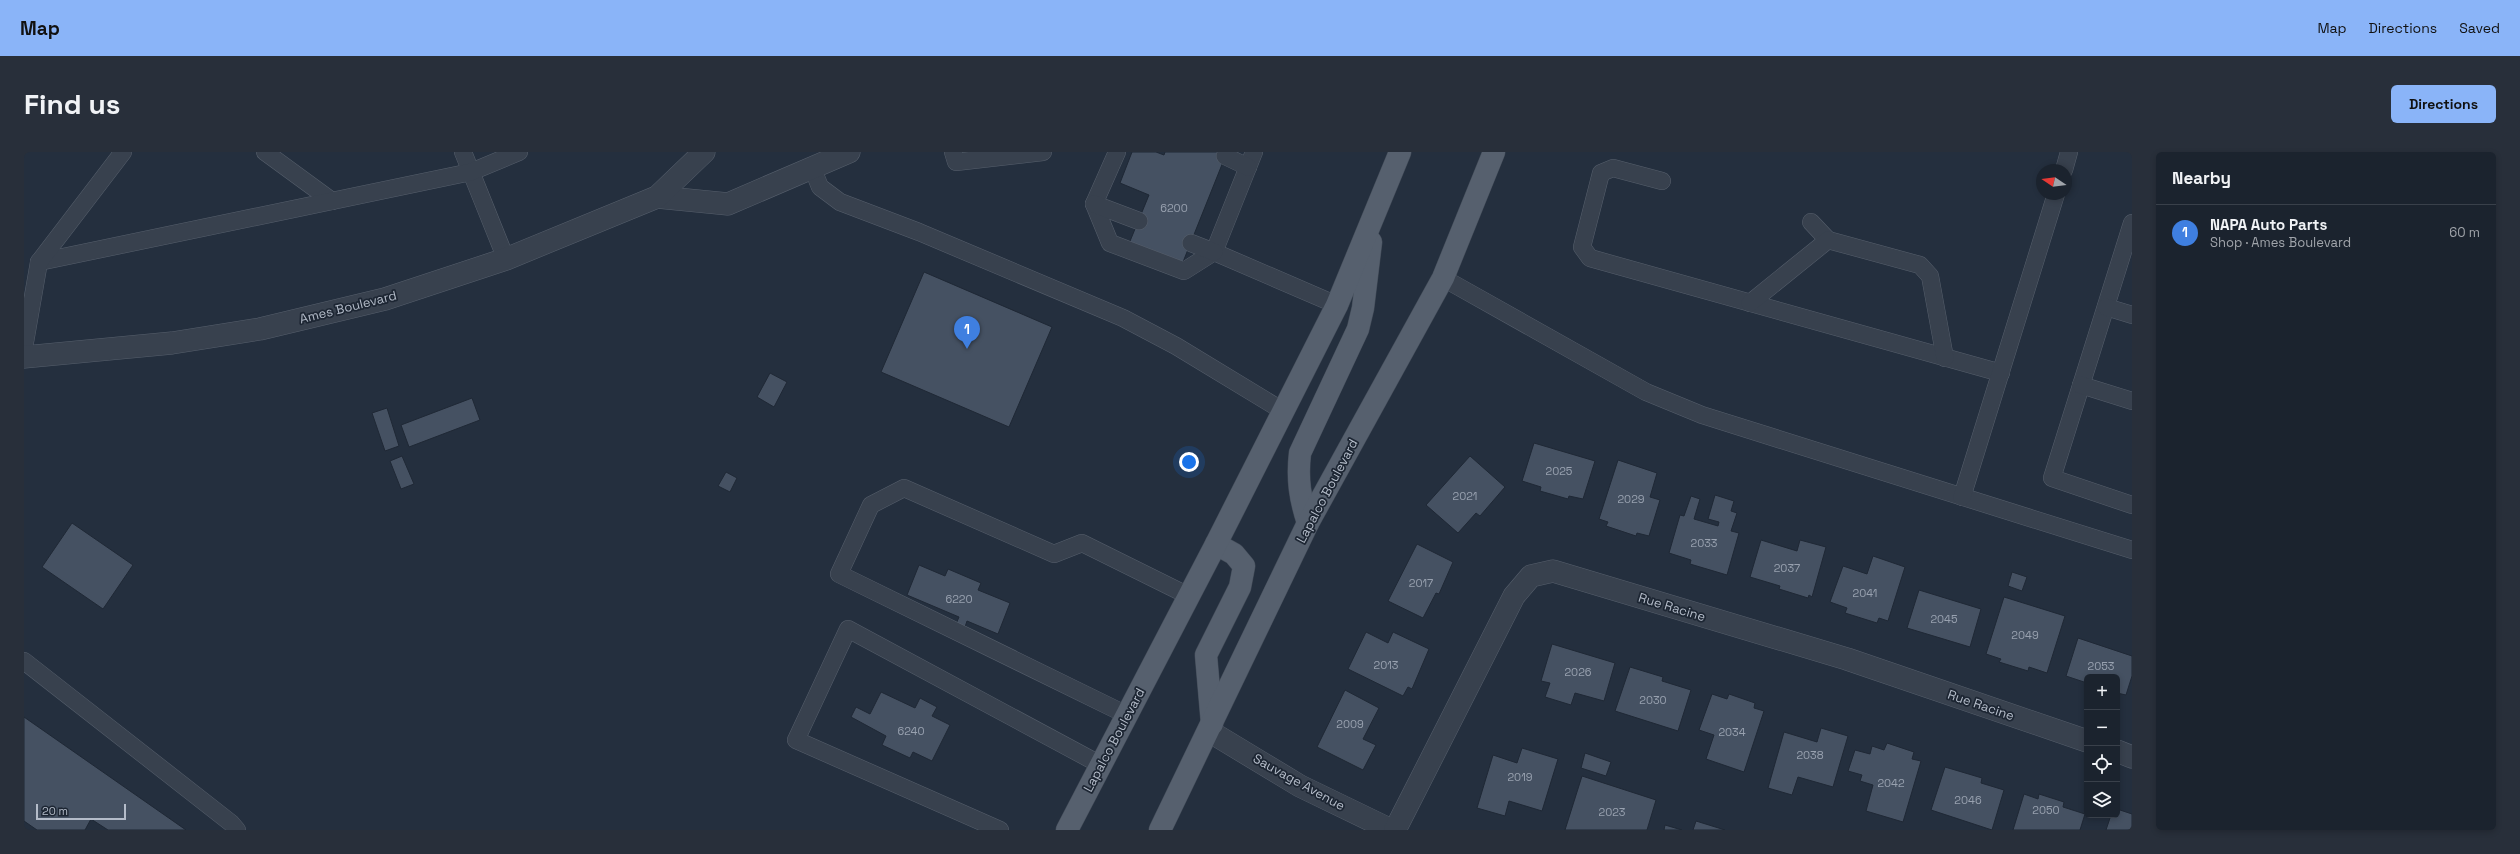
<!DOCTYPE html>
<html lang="en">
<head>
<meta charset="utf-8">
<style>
  :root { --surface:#1b232e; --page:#282f3a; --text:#f1f3f6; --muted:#a0a4aa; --line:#39404a; --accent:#8ab4f8 }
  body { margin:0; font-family:"Space Grotesk",sans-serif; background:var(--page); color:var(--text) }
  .controls { position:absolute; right:12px; bottom:12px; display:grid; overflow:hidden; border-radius:6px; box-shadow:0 2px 6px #0003 }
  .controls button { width:36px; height:36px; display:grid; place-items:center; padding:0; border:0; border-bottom:1px solid var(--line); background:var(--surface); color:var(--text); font:20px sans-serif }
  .compass { position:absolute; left:2012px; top:12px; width:36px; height:36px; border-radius:50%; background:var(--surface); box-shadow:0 2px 6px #0003; rotate:283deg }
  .scale { position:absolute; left:12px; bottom:10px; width:90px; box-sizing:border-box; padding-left:4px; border:2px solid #b4bcc9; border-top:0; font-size:11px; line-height:14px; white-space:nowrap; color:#b4bcc9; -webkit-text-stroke:3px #1d2633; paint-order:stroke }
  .you { position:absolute; left:1165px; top:310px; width:14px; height:14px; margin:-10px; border:3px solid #fff; border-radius:50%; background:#1a73e8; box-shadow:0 0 0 6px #1a73e833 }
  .badge { display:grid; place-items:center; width:26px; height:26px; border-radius:50%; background:var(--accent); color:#fff; font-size:13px; font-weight:700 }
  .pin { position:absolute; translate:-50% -33px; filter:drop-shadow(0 1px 2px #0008) }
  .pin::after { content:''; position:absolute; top:21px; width:14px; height:12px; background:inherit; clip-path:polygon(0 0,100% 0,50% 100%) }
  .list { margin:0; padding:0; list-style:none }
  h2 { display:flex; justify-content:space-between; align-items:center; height:52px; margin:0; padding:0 16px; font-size:17px }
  h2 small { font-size:13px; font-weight:400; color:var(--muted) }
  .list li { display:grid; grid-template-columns:26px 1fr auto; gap:12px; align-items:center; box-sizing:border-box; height:56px; padding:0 16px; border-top:1px solid var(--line) }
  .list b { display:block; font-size:15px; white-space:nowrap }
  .list p { margin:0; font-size:13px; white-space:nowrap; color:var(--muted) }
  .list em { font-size:13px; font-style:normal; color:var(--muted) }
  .icon { flex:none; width:22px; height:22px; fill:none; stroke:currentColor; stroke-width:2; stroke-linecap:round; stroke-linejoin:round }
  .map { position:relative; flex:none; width:2108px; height:678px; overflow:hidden; border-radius:6px }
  header { display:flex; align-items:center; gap:24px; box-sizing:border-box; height:56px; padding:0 20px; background:var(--accent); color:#111 }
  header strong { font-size:19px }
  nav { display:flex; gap:22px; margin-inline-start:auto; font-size:14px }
  .intro { display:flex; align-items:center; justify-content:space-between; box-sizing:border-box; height:96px; padding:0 24px }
  h1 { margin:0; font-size:28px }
  .button { padding:10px 18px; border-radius:6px; background:var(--accent); color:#111; font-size:14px; font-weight:700 }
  main { display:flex; gap:24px; padding:0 24px }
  aside { flex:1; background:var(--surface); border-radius:6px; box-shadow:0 2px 6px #0003 }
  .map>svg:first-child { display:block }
  .building { fill:#455162; stroke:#1f2835 }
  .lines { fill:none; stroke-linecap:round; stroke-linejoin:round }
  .service-casing { stroke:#565f6c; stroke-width:18 }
  .minor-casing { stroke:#565f6c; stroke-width:23 }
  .tertiary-casing { stroke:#565f6c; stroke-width:23 }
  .primary-casing { stroke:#414a57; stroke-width:23 }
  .service { stroke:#38414e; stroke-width:17 }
  .minor { stroke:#38414e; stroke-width:22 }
  .tertiary { stroke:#38414e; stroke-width:22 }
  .primary { stroke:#56606e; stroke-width:22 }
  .labels { text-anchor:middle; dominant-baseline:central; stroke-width:3.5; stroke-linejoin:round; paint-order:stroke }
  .number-label { font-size:11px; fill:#98a1af }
  .street-label { font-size:13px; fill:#b4bcc9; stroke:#1d2633 }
</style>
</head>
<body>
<header>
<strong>Map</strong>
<nav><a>Map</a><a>Directions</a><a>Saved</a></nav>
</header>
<div class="intro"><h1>Find us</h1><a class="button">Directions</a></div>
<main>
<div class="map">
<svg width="2108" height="678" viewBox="0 0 2108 678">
  <rect width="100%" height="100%" fill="#242f3e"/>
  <g class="building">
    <polygon points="1108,0 1132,0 1140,3 1141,0 1203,0 1157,115 1104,94 1125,43 1096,31"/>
    <polygon points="900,120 1028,175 985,275 857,220"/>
    <polygon points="746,221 763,230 750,255 733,245"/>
    <polygon points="448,246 456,268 385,295 377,273"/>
    <polygon points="363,256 375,294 361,299 348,261"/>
    <polygon points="1510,291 1571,309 1559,347 1545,344 1544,347 1516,339 1517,335 1498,329"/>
    <polygon points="378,304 390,332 377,337 366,309"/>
    <polygon points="1446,304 1481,335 1456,364 1452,361 1434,381 1402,353"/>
    <polygon points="1594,308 1633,321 1626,345 1636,348 1625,384 1613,381 1612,384 1582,374 1584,370 1575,367"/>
    <polygon points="702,320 713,326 706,340 694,334"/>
    <polygon points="1691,343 1710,349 1707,359 1713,361 1707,379 1715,381 1703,423 1666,412 1667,408 1645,401 1656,363 1660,364 1667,344 1676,347 1670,367 1694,374 1695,370 1684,367"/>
    <polygon points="48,371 109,413 79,457 18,415"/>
    <polygon points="1737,388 1773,399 1776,388 1802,395 1788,445 1785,443 1784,446 1755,437 1756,434 1726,425"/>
    <polygon points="1393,392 1429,410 1415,442 1412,441 1399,466 1364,449"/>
    <polygon points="1849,404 1881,415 1864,469 1855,466 1853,471 1821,461 1823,456 1806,450 1819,414 1843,422"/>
    <polygon points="895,413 921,424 924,417 957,431 954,438 986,451 974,482 943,469 941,475 932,472 935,465 883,443"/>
    <polygon points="1988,420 2003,425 1998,439 1984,434"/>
    <polygon points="1895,438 1957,457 1946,495 1883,476"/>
    <polygon points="1980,445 2041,464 2023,521 2005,515 2004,519 1975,510 1977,507 1962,502"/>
    <polygon points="1342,480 1364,491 1369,480 1405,497 1388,537 1384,535 1379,544 1324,517"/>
    <polygon points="2054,486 2108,504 2108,524 2102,543 2093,541 2093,525 2063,525 2063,531 2042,524"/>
    <polygon points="1528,492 1591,511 1580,549 1551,541 1547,553 1521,545 1526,531 1517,529"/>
    <polygon points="1606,515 1639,525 1638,529 1667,538 1654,579 1591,559"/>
    <polygon points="1321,538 1355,556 1339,587 1352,593 1339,618 1293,595"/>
    <polygon points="857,540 891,556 896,546 913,555 908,564 926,573 908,609 889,600 886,606 858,593 862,584 827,565 832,555 846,562"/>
    <polygon points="1688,542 1703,547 1705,542 1731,551 1730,556 1740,559 1720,620 1682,607 1690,583 1675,578"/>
    <polygon points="0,565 162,678 84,678 67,667 61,678 13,678 0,669"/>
    <polygon points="1797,576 1824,584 1809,635 1774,625 1768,643 1744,636 1760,580 1793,590"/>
    <polygon points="1863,591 1890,600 1888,607 1897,609 1879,670 1842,659 1849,633 1836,629 1838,623 1824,619 1831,598 1846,602 1848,594 1860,598"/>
    <polygon points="1498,596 1534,607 1518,659 1485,649 1481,664 1453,656 1469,603 1493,611"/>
    <polygon points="1561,601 1587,610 1582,624 1557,616"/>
    <polygon points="1921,615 1958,626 1957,631 1980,638 1968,678 1907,658"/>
    <polygon points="1558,624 1632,648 1623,678 1541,678"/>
    <polygon points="2000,642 2014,647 2015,642 2040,650 2039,655 2061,662 2056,678 1989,678"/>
    <polygon points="2093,657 2108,662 2108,678 2082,678 2087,663 2093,663"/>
    <polygon points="1672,669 1701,678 1669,678"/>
    <polygon points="1641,673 1658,678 1640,678"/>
  </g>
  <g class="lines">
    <defs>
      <g id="service">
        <polyline points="241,0 308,49"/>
        <polyline points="439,0 482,107"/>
        <polyline points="929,0 932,10 1019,0"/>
        <polyline points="1093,0 1070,52 1086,91 1160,119 1190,100"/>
        <polyline points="1230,0 1190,100 1313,153"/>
        <polyline points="1201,4 1224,15"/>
        <polyline points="788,15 796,35 816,50 895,80 1099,166 1152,194 1259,259"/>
        <polyline points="2040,18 2045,0"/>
        <polyline points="1638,29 1589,16 1577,21 1558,95 1566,106 1977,221"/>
        <polyline points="1070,52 1115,69"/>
        <polyline points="1787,70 1804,88"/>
        <polyline points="2108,71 2028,326 2108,353"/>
        <polyline points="1167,91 1190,100"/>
        <polyline points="15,110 447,20 495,0"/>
        <polyline points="1419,126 1622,240 1678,263 2108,398"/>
        <polyline points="1726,151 1804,88 1896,113 1906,124 1921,206"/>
        <polyline points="2082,155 2108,163"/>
        <polyline points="0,196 15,110 99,0"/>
        <polyline points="2057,233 2108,249"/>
        <polyline points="1938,345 2032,42"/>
        <polyline points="0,509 207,671 213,678"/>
        <polyline points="1103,563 815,422 847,353 880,336 1030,402 1058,391 1165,444"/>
        <polyline points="976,678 772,588 824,477 1077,613"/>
      </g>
      <g id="minor">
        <polyline points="1185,579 1276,634 1367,678"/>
        <polyline points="2093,599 2108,605"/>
        <polyline points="1371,678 1490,444 1507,424 1529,419 1823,507 2063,589"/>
      </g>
      <g id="tertiary">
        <polyline points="633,45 704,52 825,0"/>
        <polyline points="0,205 148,191 236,177 361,147 482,107 633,45 680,0"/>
      </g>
      <g id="primary">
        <path d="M1284 371C1276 347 1273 327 1276 301L1334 177 1339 156 1347 90"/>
        <polyline points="1188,572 1182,503 1216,435 1220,414 1210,402 1192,392"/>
        <polyline points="1043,678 1192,392 1313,153 1376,0"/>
        <polyline points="1136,678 1284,371 1419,126 1470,0"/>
      </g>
    </defs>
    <use href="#service" class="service-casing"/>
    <use href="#minor" class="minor-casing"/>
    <use href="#tertiary" class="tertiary-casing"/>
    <use href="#primary" class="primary-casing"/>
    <use href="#service" class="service"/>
    <use href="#minor" class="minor"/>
    <use href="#tertiary" class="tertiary"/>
    <use href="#primary" class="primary"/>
  </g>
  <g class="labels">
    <g class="number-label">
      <text x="1150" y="56">6200</text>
      <text x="1535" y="319">2025</text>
      <text x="1441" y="344">2021</text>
      <text x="1607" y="347">2029</text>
      <text x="1680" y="391">2033</text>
      <text x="1763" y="416">2037</text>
      <text x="1397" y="431">2017</text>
      <text x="1841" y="441">2041</text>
      <text x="935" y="447">6220</text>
      <text x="1920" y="467">2045</text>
      <text x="2001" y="483">2049</text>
      <text x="1362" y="513">2013</text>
      <text x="2077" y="514">2053</text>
      <text x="1554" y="520">2026</text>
      <text x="1629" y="548">2030</text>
      <text x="1326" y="572">2009</text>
      <text x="887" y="579">6240</text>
      <text x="1708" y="580">2034</text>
      <text x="1786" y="603">2038</text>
      <text x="1496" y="625">2019</text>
      <text x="1867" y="631">2042</text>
      <text x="1944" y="648">2046</text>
      <text x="2022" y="658">2050</text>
      <text x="1588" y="660">2023</text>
    </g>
    <g class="street-label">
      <text transform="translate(324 155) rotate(-14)">Ames Boulevard</text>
      <text transform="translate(1303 339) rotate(-62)">Lapalco Boulevard</text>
      <text transform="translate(1648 455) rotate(17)">Rue Racine</text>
      <text transform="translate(1957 553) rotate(19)">Rue Racine</text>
      <text transform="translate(1090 588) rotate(-62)">Lapalco Boulevard</text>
      <text transform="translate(1275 630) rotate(29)">Sauvage Avenue</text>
    </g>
  </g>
</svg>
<div class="controls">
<button>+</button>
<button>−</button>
<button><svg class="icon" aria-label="locate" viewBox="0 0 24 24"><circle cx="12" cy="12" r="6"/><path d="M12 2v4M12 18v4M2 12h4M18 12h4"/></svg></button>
<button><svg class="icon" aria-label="layers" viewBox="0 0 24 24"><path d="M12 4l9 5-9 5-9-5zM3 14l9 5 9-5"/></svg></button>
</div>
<svg class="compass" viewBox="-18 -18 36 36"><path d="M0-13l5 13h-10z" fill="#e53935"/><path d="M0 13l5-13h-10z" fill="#a0a4aa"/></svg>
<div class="scale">20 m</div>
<div class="you"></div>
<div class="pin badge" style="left:943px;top:197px;background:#3f7fe0">1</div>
</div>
<aside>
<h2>Nearby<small></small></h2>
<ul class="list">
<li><span class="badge" style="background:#3f7fe0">1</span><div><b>NAPA Auto Parts</b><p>Shop · Ames Boulevard</p></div><em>60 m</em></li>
</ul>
</aside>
</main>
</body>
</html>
